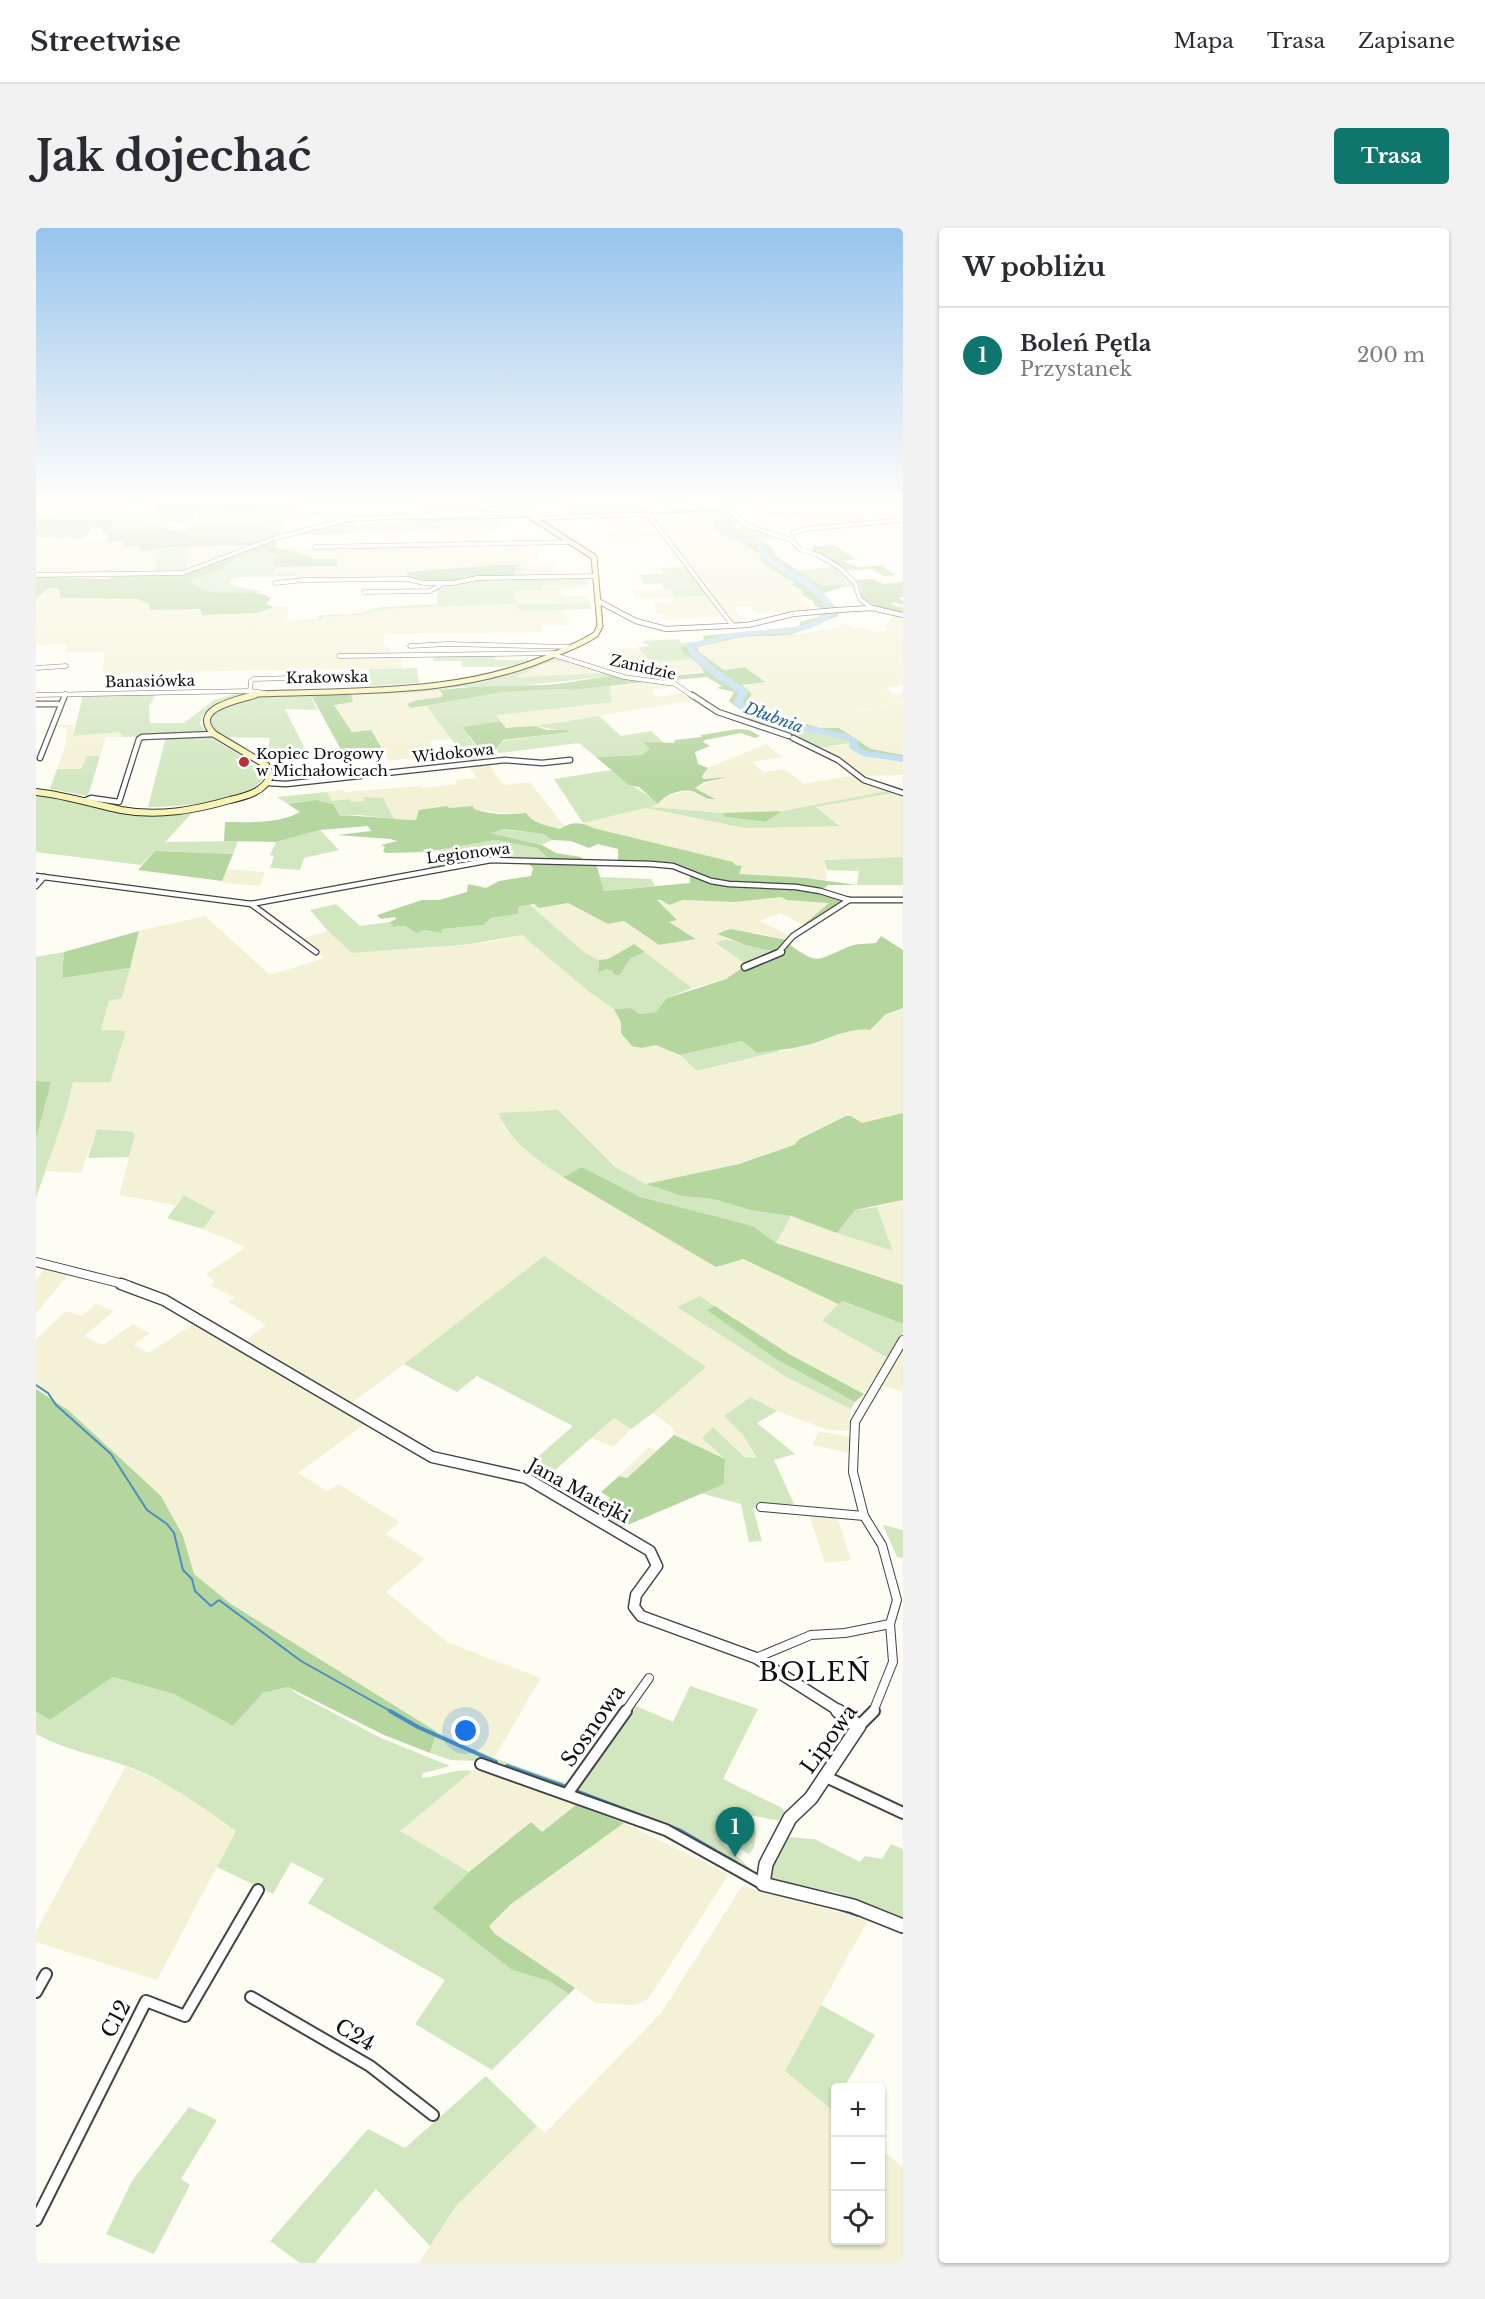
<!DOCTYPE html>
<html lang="pl">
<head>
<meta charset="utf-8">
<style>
  :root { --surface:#fff; --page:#f2f2f3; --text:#2b2b33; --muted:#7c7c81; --line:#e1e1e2; --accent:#0f766e }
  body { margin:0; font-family:"Libre Baskerville",serif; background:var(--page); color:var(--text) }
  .controls { position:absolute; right:18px; bottom:18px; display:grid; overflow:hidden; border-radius:6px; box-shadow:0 2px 4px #0004 }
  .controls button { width:54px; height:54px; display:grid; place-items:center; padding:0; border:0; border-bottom:2px solid var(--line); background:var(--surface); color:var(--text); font:30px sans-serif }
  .you { position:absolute; left:430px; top:1503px; width:21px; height:21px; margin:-15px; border:4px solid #fff; border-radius:50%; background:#1a73e8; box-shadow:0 0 0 9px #1a73e833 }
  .badge { display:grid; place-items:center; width:39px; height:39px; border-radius:50%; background:var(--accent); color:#fff; font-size:20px; font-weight:700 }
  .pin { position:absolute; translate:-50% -50px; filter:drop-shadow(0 2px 3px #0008) }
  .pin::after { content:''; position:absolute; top:32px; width:21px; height:18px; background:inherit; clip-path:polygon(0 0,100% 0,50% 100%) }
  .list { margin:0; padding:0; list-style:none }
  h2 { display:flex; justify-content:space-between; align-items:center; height:78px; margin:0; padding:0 24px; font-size:26px }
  h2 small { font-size:20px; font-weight:400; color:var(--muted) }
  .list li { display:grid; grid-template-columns:39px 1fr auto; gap:18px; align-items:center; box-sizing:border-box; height:96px; padding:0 24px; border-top:2px solid var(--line) }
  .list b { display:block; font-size:22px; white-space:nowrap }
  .list p { margin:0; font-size:20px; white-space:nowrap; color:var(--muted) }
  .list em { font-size:20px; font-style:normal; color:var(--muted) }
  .icon { flex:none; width:33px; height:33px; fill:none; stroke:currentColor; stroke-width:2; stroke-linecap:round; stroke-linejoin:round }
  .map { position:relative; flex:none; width:867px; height:2035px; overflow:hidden; border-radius:6px }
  header { display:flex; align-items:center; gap:36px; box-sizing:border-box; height:84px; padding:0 30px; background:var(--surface); border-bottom:2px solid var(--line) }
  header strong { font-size:28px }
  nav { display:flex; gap:33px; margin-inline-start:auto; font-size:21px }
  .intro { display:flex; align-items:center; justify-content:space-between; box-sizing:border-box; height:144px; padding:0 36px }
  h1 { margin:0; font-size:42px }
  .button { padding:15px 27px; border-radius:6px; background:var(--accent); color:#fff; font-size:21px; font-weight:700 }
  main { display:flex; gap:36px; padding:0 36px }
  aside { flex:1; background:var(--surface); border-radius:6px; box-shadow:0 2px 4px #0004 }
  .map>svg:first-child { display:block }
  .farmland { fill:#f3f2d6 }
  .green { fill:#d2e7c0; fill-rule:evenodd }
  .forest { fill:#b6d6a0 }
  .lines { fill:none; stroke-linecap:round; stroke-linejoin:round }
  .stream-far2 { stroke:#4a8dc3; stroke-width:1.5 }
  .stream-far1 { stroke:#4a8dc3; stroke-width:2 }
  .stream { stroke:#4a8dc3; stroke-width:4 }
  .river { fill:#bddbf2; fill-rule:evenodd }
  .minor-far4-casing { stroke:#434343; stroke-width:5 }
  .minor-far3-casing { stroke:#434343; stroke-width:7 }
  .minor-far2-casing { stroke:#434343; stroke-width:9 }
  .minor-far1-casing { stroke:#434343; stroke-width:10 }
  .minor-casing { stroke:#434343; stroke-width:14 }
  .tertiary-far3-casing { stroke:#434343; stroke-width:6 }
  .tertiary-far2-casing { stroke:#434343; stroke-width:10 }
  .tertiary-far1-casing { stroke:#434343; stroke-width:13 }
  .tertiary-casing { stroke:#434343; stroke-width:16 }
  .secondary-far1-casing { stroke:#323232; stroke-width:7 }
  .secondary-casing { stroke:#323232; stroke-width:8 }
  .minor-far4 { stroke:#fff; stroke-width:4 }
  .minor-far3 { stroke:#fff; stroke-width:4.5 }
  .minor-far2 { stroke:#fff; stroke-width:6 }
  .minor-far1 { stroke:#fff; stroke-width:8 }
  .minor { stroke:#fff; stroke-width:10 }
  .tertiary-far3 { stroke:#fff; stroke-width:4.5 }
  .tertiary-far2 { stroke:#fff; stroke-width:8 }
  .tertiary-far1 { stroke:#fff; stroke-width:10 }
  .tertiary { stroke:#fff; stroke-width:13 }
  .secondary-far1 { stroke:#f8f4b5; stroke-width:5 }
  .secondary { stroke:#f8f4b5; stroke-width:6 }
  .poi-dot { fill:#b63333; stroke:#fff; stroke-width:2 }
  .labels { text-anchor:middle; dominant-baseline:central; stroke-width:6; stroke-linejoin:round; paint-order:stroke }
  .far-street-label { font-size:15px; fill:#101010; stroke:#fff }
  .far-poi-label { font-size:15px; fill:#101010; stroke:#fff; text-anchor:start }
  .far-water-label { font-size:16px; font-style:italic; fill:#226099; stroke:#fff }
  .street-label { font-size:18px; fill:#101010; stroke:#fff }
  .near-street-label { font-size:21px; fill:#101010; stroke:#fff }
  .near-quarter-label { font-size:26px; letter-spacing:1.5px; fill:#101010; stroke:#fff }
</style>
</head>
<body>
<header>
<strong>Streetwise</strong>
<nav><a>Mapa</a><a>Trasa</a><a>Zapisane</a></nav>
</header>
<div class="intro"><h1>Jak dojechać</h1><a class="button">Trasa</a></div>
<main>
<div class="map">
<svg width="867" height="2035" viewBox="0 0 867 2035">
  <rect width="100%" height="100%" fill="#fefdf4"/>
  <g class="farmland">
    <polygon points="0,269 15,270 16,275 82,277 86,271 123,275 120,281 126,282 123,294 0,289"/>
    <polygon points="395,269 396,271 382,271 382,279 439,280 441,286 284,288 283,290 257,292 157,295 160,282 260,280 260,272"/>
    <polygon points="600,269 656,269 659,274 675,279 651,283 611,284"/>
    <polygon points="704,269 867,269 867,288 832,270 802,273 836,293 776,300 760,289 735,290"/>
    <polygon points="681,283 684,287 683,291 676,291 695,310 725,327 728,337 738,340 758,354 756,357 768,365 766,369 776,381 721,386 715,379 698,379 709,395 698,397 687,388 628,392 626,386 621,387 617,375 635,375 633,370 600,371 596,362 635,361 671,367 628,308 573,310 571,304 623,302 621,300 582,301 575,297 574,292 614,290 613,286"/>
    <polygon points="459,300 460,304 448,304 448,311 408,311 406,305 315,306 329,302"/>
    <polygon points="0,309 48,311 49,313 90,313 89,318 104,318 104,324 121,322 119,346 0,347"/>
    <polygon points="152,318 172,318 208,320 150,344"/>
    <polygon points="414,318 415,322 501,321 502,331 493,332 494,336 518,336 521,348 480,348 478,343 489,341 479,341 487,338 370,344 373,350 263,351 259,346 237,346 241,339 301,337 301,332 278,331 264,325 239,320"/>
    <polygon points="552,356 553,361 526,361 525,366 527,368 553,368 554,375 481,376 483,383 525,382 535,397 505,398 506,404 347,406 349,419 354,420 354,427 364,429 367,440 66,445 69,424 29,424 31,416 0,417 0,370 13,360 23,361 24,370 102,371 113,376 114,382 165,381 166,387 222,385 238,379 253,379 250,391 258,393 285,392 286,389 322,387 348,381 481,376 478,363 506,362 506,357"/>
    <polygon points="857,388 867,391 867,457 849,460 859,467 867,465 867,473 812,485 867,474 867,527 835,521 803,500 784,500 715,479 710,475 716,466 705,457 728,454 709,439 688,442 663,424 661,419 707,409 754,407 807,399 803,395 809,395 819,401 826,400 839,404 851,402 848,397"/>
    <polygon points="586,420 604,421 615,434 655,432 666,438 669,443 618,449 611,437 614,434 584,435 575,421"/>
    <polygon points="530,433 571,445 477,449 513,434"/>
    <polygon points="608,454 639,459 615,462 622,469 648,465 661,472 492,499 470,500 459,487 576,473 574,458"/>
    <polygon points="403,462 408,466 405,469 382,472 375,480 390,477 416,511 393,513 402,527 353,533 335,502 316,504 298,476 317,474 315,466"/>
    <polygon points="15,497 38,497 37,508 83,504 87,509 70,509 64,528 51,528 45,541 21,541 29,519 31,500"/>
    <polygon points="730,516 746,529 716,534 728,544 749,541 768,556 818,547 838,558 867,568 867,629 788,632 791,652 727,649 702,646 699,637 557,600 547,595 610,580 708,600 804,597 779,578 733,584 687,585 613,579 629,568 654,563 673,572 678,571 659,560 680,551 676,549 667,551 666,548 672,540"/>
    <polygon points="813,516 853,532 867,533 867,547 826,548 810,535 783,520"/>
    <polygon points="452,534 467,557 494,554 528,598 524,601 514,599 493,591 490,585 474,586 420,579 380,592 358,591 347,570 328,569 329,573 316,574 313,571 295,573 291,564 308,562 309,564 385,558 386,560 421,556 419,552 441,550 431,536"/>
    <polygon points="190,641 229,644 224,658 185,655"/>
    <polygon points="745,669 793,675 767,697 745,685 724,693 754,708 751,712 720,705 682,706 690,711 679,716 711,737 704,739 707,741 690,751 656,760 598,716 572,731 563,732 549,725 494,677 504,679 532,675 572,696 588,693 623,717 660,710 632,694 640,691 621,673 640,675 647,672 699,674"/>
    <polygon points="169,688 234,747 288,730 266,710 292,703 317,725 453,714 486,707 578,781 606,820 620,817 640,824 662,843 769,818 820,800 834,802 850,786 867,780 867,885 826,895 815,888 810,888 763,910 758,917 703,936 610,956 579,939 554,916 462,885 469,901 502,932 527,949 802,1076 786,1093 852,1130 828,1166 753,1126 665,1068 642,1079 750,1149 815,1181 813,1203 792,1202 741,1183 713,1169 688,1188 707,1207 722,1230 710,1229 677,1199 667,1210 689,1231 638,1207 636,1199 617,1185 669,1139 424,1095 314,1176 207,1114 230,1097 193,1074 198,1069 173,1057 179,1054 170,1046 210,1019 167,1001 178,984 149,967 139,977 83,967 99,908 61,901 45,945 10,943 20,907 31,880 37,854 89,803 65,803 73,773 86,770 103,703"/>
    <polygon points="867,972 867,1057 740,1015 755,988 857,1023 841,979"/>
    <polygon points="9,1040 33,1046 0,1085 0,1052"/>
    <polygon points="60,1076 78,1083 48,1108 67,1117 97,1096 114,1105 98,1117 113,1125 157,1096 329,1196 262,1245 291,1263 302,1256 364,1294 350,1306 389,1331 350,1364 413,1415 505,1450 458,1530 401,1504 195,1376 158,1346 147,1308 32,1182 0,1161 0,1111 30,1083 46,1088"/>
    <polygon points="867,1118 867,1164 844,1157"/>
    <polygon points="578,1190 595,1201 577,1219 556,1210"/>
    <polygon points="782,1203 814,1209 813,1225 777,1217"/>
    <polygon points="613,1219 621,1222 591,1250 583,1248"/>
    <polygon points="772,1284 801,1288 815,1332 789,1335"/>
    <polygon points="90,1538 148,1565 200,1603 121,1752 0,1714 0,1703"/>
    <polygon points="436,1543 456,1544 540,1577 506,1604 494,1595 433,1644 363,1603"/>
    <polygon points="588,1595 693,1646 613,1770 600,1777 560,1775 459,1706 452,1698 474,1677"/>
    <polygon points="706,1658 832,1692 749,1843 799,1884 800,2012 844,2012 845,1921 867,1939 867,2035 383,2035 420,1978 501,1898 509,1905 625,1785"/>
  </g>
  <g class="green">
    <polygon points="0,269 21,269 21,272 74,269 86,271 82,277 16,276 15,270"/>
    <polygon points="161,269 365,269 260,272 260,276 241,277 234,275 188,276 160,272"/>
    <polygon points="395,269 425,269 426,271 432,271 433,277 382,278 382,271 395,271"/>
    <polygon points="525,269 600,269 613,285 536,288 533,282 555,281 551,274 527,275"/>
    <path d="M681 277H686L709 297 750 311C728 313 713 310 693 301V292L697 289Z"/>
    <path d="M147 281 160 282 157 296 247 293 244 306C207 315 190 315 153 309L151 304 156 295 123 293 125 283Z"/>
    <polygon points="368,289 382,289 381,293 462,290 466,296 477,299 329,302 315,306 256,307 318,291 321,297 370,293"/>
    <polygon points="74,292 131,295 122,304 79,304"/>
    <polygon points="152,318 150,344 119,346 121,322"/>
    <path d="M227 323 241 328 237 335 241 339 237 346 259 345V348L199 349 193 354 199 358 227 364C201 366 175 369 153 353L186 341 199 331Z"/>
    <polygon points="651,339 672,368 639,369 635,361 629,361 625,355 608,356 602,347 629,346 625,340"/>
    <polygon points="799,339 810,347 820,359 786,358 761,342"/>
    <path d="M551 349 552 356 506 357V362L478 363 481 376 554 375 556 381 483 383 481 376 348 381 322 387 286 389 285 392 258 393 282 391 286 386 287 387 320 386 346 379 401 376V364L398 362C438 343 507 350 551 349Z"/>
    <polygon points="643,411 645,415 664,413 644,419 655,432 615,434 602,419 614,418 606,413"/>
    <polygon points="460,427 459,432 494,432 478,439 426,439 426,433 397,433 398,428"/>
    <path d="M518 430 580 447C530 453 479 460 430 459 415 459 400 463 385 464 348 467 311 466 274 465L281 482 249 481 271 525 231 524 234 510 193 509 237 537 179 502 175 494C177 480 193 474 206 471 230 464 255 465 279 465 322 464 365 465 408 460 447 456 482 445 518 430ZM530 433 569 445 479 449 513 434Z"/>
    <polygon points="381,440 383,455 333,458 333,441"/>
    <polygon points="574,458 576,474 460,487 464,493 426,499 450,533 432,534 390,477 467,464 526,461 538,462"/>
    <polygon points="205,464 219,464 186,473 165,488 164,496 172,507 87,509 83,504 37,508 47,467 119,467 113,479 114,495 148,495 178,472"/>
    <polygon points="563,488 585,508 615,503 628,515 608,514 615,521 606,527 560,529 543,515 463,525 460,521 467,513 533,504 499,498"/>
    <polygon points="721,488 756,501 809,510 814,515 783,520 748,505 704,492"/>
    <path d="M130 509H173L209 530 199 531 204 539 220 537 228 546C224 574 136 579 112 579Z"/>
    <polygon points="51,528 64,528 52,568 14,561 21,541 45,541"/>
    <path d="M575 542C591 555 606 563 622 575L615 579 687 585 691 589 728 594 746 583 852 563 856 565 780 579 804 598 708 600 610 580 547 595 518 551Z"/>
    <polygon points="291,564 296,573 313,571 316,574 329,573 327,569 347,570 358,591 323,587 304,588 279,572 252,576 241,569"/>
    <polygon points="3,567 100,588 156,585 129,614 202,613 197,626 119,623 105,637 0,624 0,568"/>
    <polygon points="464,601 507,606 516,612 506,617 453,605"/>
    <polygon points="284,602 303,622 268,630 264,642 234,640 238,628 234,627 240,614"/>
    <polygon points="459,612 501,620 513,631 476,630 461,621 414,633 402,622"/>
    <polygon points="867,629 867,657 821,657 823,643 791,642 788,632"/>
    <polygon points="564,649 615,651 619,658 568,663"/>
    <polygon points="300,676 324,698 354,694 357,699 369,698 380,705 389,702 405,705 405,701 448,697 455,690 481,686 482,679 494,677 549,725 563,732 562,739 577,743 595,730 609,724 656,760 631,770 621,784 604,786 595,780 578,781 552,763 486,707 434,716 316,725 292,703 274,682"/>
    <polygon points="690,711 740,724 711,737 679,715"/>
    <polygon points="28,724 26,750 94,740 86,770 73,773 65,802 90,803 74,854 37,854 31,880 0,970 0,909 14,854 0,853 0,729"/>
    <polygon points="706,813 721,825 737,822 745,823 661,843 644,827"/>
    <path d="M522 882 579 939 610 956 646 968 677 971 714 982 755 988 740 1015 717 998 606 970 546 939 527 949C501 932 474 914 462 885Z"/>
    <polygon points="61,901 97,904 99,908 93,929 52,930"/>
    <polygon points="148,967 179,984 167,1001 131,990"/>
    <polygon points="841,979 857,1023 801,1005 819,982"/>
    <polygon points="508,1028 670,1139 617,1185 595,1201 578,1190 509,1251 488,1241 537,1198 441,1148 421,1164 368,1136"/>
    <polygon points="664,1068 679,1078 672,1082 740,1131 819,1174 815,1181 750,1149 641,1079"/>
    <polygon points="805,1073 867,1096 867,1105 852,1130 786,1093"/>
    <polygon points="714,1169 741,1183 721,1195 759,1226 738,1232 758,1276 717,1280 726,1313 713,1314 705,1276 664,1265 688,1256 689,1231 666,1210 677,1199 709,1229 721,1230 707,1207 688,1188"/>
    <polygon points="847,1297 867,1302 867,1330 861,1329"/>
    <path d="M77 1449 138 1466 197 1498 227 1465 252 1459 263 1467 345 1510 414 1538 387 1545 385 1550C403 1549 419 1540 436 1543L364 1603 433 1644 398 1680 476 1742 513 1753 533 1766 456 1842 379 1796 409 1752 272 1675 288 1651 255 1634 237 1666 181 1639 200 1603C164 1577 129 1552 88 1537 59 1527 27 1521 0 1506V1484L14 1492Z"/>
    <path d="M654 1458 722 1481 687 1551 746 1580 749 1584 743 1592C720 1590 704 1580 685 1597L687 1616 715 1641 714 1645 538 1565 598 1477 637 1494Z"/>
    <polygon points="401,1504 458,1530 532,1556 526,1561 462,1539 439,1533 415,1532 394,1525"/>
    <path d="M703 1596H713L720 1603 718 1620 713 1626C702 1621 696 1612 695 1600Z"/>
    <polygon points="752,1609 778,1611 824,1634 829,1628 846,1631 855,1616 867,1621 867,1690 802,1665 734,1651 734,1641"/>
    <polygon points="785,1777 839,1807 808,1859 800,1860 799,1874 795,1881 749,1843"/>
    <polygon points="450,1848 501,1898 420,1978 394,2018 340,1961 279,2035 264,2035 234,2013 332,1901 369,1920"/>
    <polygon points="153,1879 181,1892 145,1951 154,1957 118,2026 70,2006 96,1953"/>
  </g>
  <g class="forest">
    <polygon points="21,269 161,269 161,272 188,276 260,276 260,280 190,285 188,282 125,283 120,282 122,274 74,269 21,272"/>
    <path d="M655 269H673L679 273 678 276 698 289 693 292 694 301C711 309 734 310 741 329L786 358 812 357 788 365 787 368 801 380 788 381 779 378 777 373 767 368 765 362 756 357 758 354C753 352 727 336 724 332L725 327 701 312 687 309 680 303 675 291H683L684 287 681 283 613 286 611 284 651 283 674 279 656 272Z"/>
    <polygon points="8,290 74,292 79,304 122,304 127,299 134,299 133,302 151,304 153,309 210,314 250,306 216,317 136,319 103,324 104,318 88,318 89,313 70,313 74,308 69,306 65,300 56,299 48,311 0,309 0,291"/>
    <path d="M260 305 238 313 241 315 238 319 264 325 278 331H301V338L241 339 237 335 241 328 230 323 221 324 199 331 186 341 153 353C181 376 215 356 235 370L230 376 238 379 222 385 166 387 164 381 114 382 113 376 102 371 24 370 23 361 13 360 0 370V348L72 351 79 348 151 345 218 322 216 319Z"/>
    <path d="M799 317 820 332H806C819 341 830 339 845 337L860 347 848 348 836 341 809 342 789 329 771 323 778 322 775 318Z"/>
    <polygon points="464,337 488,337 479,340 489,342 478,343 480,348 439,349 416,354 389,354 373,350 370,344"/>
    <polygon points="835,351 848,356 867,354 867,369 863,370 867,373 867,377 857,374 854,376 867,380 867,386 842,380 825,369 825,360 820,352"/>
    <path d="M803 383 802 388 754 407 707 409 661 419 663 424 688 442 709 439 729 454 706 457 716 466 710 475 715 479 784 500H803L835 521 867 527V533L829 527 814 520 813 513 809 510C772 501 722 500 693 473L698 464 681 460 686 458 671 449 628 453 614 451 618 449 668 445C665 433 649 430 644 419L668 412 667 408 759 399 764 397V394L786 388 780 385Z"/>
    <path d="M580 447 635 456 608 454 538 462 526 461 467 464 375 480 371 476 382 472 405 469 407 466 403 462C438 458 470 458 506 457 531 456 555 450 580 447Z"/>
    <polygon points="274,465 315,466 317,474 298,477 316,504 335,502 348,524 309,529"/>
    <polygon points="464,493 470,500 499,498 511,502 531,502 534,504 467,512 460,521 445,523 426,499"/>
    <path d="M702 501 713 502 724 508 719 510 705 505 669 512 667 514 674 518 659 524 662 536 672 540 666 548 667 551 693 549 668 554 659 560 679 571C669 573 664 565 655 563 644 561 628 567 622 576L603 559 593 557 560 529 606 527 614 521 607 514 638 515 639 512 666 509 665 507Z"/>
    <path d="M279 572 297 576 304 588C330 587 355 592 380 592L383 582 411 578 413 580 437 578 438 581C455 587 473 587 490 585 496 595 512 598 524 601 534 593 547 594 557 600L697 634 699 637 706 638 703 646 770 650 821 657H792L786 662 698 655 676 651 655 642 634 637 582 634V621L562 616 553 620 535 613 516 612 507 606 469 601 454 605 506 617 520 625 545 629 547 633 513 631 501 620 459 612 390 624 350 625 347 623 349 619 345 617 361 613 354 611 301 607 335 603 332 598 284 602 240 614 188 613 189 594C214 594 243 596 264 584L252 576Z"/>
    <polygon points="746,583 729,594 690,589 687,585"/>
    <polygon points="461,621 477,629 396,641 393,638"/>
    <polygon points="119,623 197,626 186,653 102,642"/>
    <polygon points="491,634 560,635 568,663 654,655 654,645 676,655 777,662 806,671 807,674 770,698 767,697 793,675 751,672 745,669 699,674 647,672 633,677 625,672 621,672 641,692 633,694 660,711 623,717 588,693 572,696 532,675 503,680 498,676 482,679 482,686 455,690 448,697 406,701 405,705 389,702 380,705 369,698 357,699 354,694 360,691 359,689 345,691 341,687 386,672 403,672 431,664 432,656 450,660 463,653 495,648 497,640"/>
    <polygon points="694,701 751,712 740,724 710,717 681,706"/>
    <polygon points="103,703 94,740 26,750 28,724"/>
    <path d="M845 708 867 722V780L850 786 834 802C810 799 791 813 767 818 751 822 737 822 721 825L706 813 644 827 620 817 606 820 596 818 585 805V794L578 781 595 780 604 786 620 784 631 770 690 751 703 742 747 725 753 716C783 738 780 732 812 719 820 715 831 716 840 715Z"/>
    <polygon points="598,716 609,724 595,730 583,747 578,747 577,743 570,741 562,744 563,732 572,731"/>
    <polygon points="0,853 15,854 0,910"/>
    <polygon points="867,885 867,972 819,982 801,1005 755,988 714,982 677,971 646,968 610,956 703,936 758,917 763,911 810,888 815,888 826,895"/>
    <polygon points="546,939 604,969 717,998 740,1015 867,1057 867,1096 806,1073 802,1076 707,1031 680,1039 527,949"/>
    <polygon points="679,1078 753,1126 828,1166 819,1174 740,1131 671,1082"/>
    <polygon points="0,1161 32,1182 125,1268 147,1308 158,1346 195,1376 401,1504 394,1525 348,1507 252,1459 227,1465 197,1498 138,1466 77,1449 14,1492 0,1484"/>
    <polygon points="638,1207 689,1231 688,1256 587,1299 561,1283 574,1270 565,1264 583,1248 591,1250"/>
    <polygon points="540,1577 588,1595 474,1677 453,1698 459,1706 539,1760 533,1766 513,1753 476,1742 397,1680 433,1644 495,1594 506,1604"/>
  </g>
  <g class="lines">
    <g class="stream-far2">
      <polyline points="614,285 654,284 682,279"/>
      <polyline points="370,290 382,292"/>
      <polyline points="385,292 493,289"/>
    </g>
    <polyline class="stream-far1" points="0,1157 12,1165 20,1177 75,1226 111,1282 131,1296 138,1305 147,1342 156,1351 159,1363 175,1378 183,1372 265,1433 356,1484"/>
    <g class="stream">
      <polyline points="354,1483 382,1499 460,1534"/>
      <polyline points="471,1538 530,1559"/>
      <polyline points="540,1563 643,1602 700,1635"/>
      <polyline points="804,1681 822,1687"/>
    </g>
    <path class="river" d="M659 269H665L667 272 683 278 692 287 689 291 690 302 696 307 724 313 735 331 778 356 795 373 800 384C774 412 736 403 703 409 688 411 673 416 658 419L659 422 680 441 711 462 712 464 706 474C743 499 776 495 815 508L821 511 822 518 830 523 867 528V534L827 528 815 521 814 514 809 512C772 500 727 504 697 475L703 465C689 456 651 433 650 416 668 412 687 406 706 404 737 400 766 405 792 384L789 376 772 360 730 333 719 316 692 310 684 303V285L662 274Z"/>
    <defs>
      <g id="minor-far4">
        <polyline points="688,277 710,297 755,312 764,321 784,328 804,340 819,355 824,371 836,380"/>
        <polyline points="755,312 757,305 770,301 867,292"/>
        <polyline points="279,319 535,314"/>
        <polyline points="0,347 147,345 239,310 313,291 493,284 505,290 612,286 697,398"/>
        <polyline points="239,355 268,352 371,351 388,355 417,355 441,350 560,348"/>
        <polyline points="328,364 394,363 406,356"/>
        <polyline points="374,418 411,416 537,419"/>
        <polyline points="518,427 588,449 639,456 658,469"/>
        <polyline points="303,428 522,425"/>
        <polyline points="0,440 30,438"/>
        <polyline points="214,463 215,453 218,451 330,448"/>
        <polyline points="0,467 214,463 229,465"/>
        <polyline points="28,469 29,466"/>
      </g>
      <g id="minor-far3">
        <polyline points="656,467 682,484 753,508"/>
        <polyline points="0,476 22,476"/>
        <polyline points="757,510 802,532 828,552 867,565"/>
        <polyline points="4,530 29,467"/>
        <polyline points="232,555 250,556 469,532 506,535 534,532"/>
        <polyline points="48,573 55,570 83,574 103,511 106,509 178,506"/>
        <polyline points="0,648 215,676 455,632 615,636 637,638 675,653 693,656 760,659 784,663 813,672 867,672"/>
        <polyline points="0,658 8,649"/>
        <polyline points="215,676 280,724"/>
        <polyline points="741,726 757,708 813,672"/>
      </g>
      <polyline id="minor-far2" points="709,739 745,724"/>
      <g id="minor-far1">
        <polyline points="725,1279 828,1288"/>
        <polyline points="720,1430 775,1407 809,1405 854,1396"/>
        <polyline points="589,1484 613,1450"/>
        <polyline points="837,1484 857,1434 854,1396 861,1372 846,1317 828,1288 817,1244 819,1194 867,1112"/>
      </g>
      <g id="minor">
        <polyline points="823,1498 838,1483"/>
        <polyline points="445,1536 630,1602 727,1656"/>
        <polyline points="790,1549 867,1585"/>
        <polyline points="531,1566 590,1483"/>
        <polyline points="0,1764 10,1746"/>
        <polyline points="215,1769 334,1838 397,1887"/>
        <polyline points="0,1992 110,1773 149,1788 222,1662"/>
      </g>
      <polyline id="tertiary-far3" points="562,373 600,393 630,401 712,397 757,386 802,382 836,380 867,387"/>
      <polyline id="tertiary-far2" points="0,1034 91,1057"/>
      <polyline id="tertiary-far1" points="85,1056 128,1072 396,1229 490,1250 614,1323 621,1338 600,1367 598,1379 605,1388 720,1430 805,1484"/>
      <polyline id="tertiary" points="802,1483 823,1498 775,1570 754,1590 730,1636 727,1656 817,1678 867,1698"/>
      <path id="secondary-far1" d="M213 469 222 466C322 462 426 468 519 426 533 420 548 415 560 406L564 398 558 329 464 269"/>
      <path id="secondary" d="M0 564C29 567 57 576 85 582 122 589 159 582 194 572 211 568 228 564 235 547L230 537 178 506C153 481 201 472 218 467"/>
    </defs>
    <use href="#minor-far4" class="minor-far4-casing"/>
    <use href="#minor-far3" class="minor-far3-casing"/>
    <use href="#minor-far2" class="minor-far2-casing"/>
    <use href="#minor-far1" class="minor-far1-casing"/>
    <use href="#minor" class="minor-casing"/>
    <use href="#tertiary-far3" class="tertiary-far3-casing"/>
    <use href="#tertiary-far2" class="tertiary-far2-casing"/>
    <use href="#tertiary-far1" class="tertiary-far1-casing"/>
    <use href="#tertiary" class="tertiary-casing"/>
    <use href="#secondary-far1" class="secondary-far1-casing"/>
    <use href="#secondary" class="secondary-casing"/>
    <use href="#minor-far4" class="minor-far4"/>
    <use href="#minor-far3" class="minor-far3"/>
    <use href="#minor-far2" class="minor-far2"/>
    <use href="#minor-far1" class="minor-far1"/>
    <use href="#minor" class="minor"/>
    <use href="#tertiary-far3" class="tertiary-far3"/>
    <use href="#tertiary-far2" class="tertiary-far2"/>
    <use href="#tertiary-far1" class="tertiary-far1"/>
    <use href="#tertiary" class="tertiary"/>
    <use href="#secondary-far1" class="secondary-far1"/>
    <use href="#secondary" class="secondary"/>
  </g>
  <linearGradient id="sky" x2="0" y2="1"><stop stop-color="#97c4ec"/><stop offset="0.49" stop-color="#fffefa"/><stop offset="1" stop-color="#fffefa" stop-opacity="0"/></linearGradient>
  <rect width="867" height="554" fill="url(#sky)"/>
  <circle class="poi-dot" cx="208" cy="534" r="6"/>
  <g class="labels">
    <g class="far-street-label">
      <text transform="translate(607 439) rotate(13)">Zanidzie</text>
      <text transform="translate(291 449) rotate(-1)">Krakowska</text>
      <text transform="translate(114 453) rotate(-1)">Banasiówka</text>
      <text transform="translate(417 525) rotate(-6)">Widokowa</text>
      <text transform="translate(432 625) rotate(-7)">Legionowa</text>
    </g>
    <g class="far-poi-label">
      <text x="220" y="525">Kopiec Drogowy<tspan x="220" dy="17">w Michałowicach</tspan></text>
    </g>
    <g class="far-water-label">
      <text transform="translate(738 489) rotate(20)">Dłubnia</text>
    </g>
    <g class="street-label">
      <text transform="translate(543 1263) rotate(29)">Jana Matejki</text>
    </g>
    <g class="near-street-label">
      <text transform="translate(557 1498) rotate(-55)">Sosnowa</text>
      <text transform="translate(793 1511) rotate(-54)">Lipowa</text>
      <text transform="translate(80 1791) rotate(-62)">C12</text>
      <text transform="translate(319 1807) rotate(30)">C24</text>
    </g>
    <g class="near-quarter-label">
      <text x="779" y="1444">BOLEŃ</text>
    </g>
  </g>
</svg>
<div class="controls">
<button>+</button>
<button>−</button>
<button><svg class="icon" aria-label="locate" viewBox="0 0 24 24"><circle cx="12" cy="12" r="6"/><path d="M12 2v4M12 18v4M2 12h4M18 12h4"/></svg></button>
</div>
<div class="you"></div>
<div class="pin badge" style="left:699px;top:1629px">1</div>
</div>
<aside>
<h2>W pobliżu<small></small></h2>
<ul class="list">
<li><span class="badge">1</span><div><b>Boleń Pętla</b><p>Przystanek</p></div><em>200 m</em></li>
</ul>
</aside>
</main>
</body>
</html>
